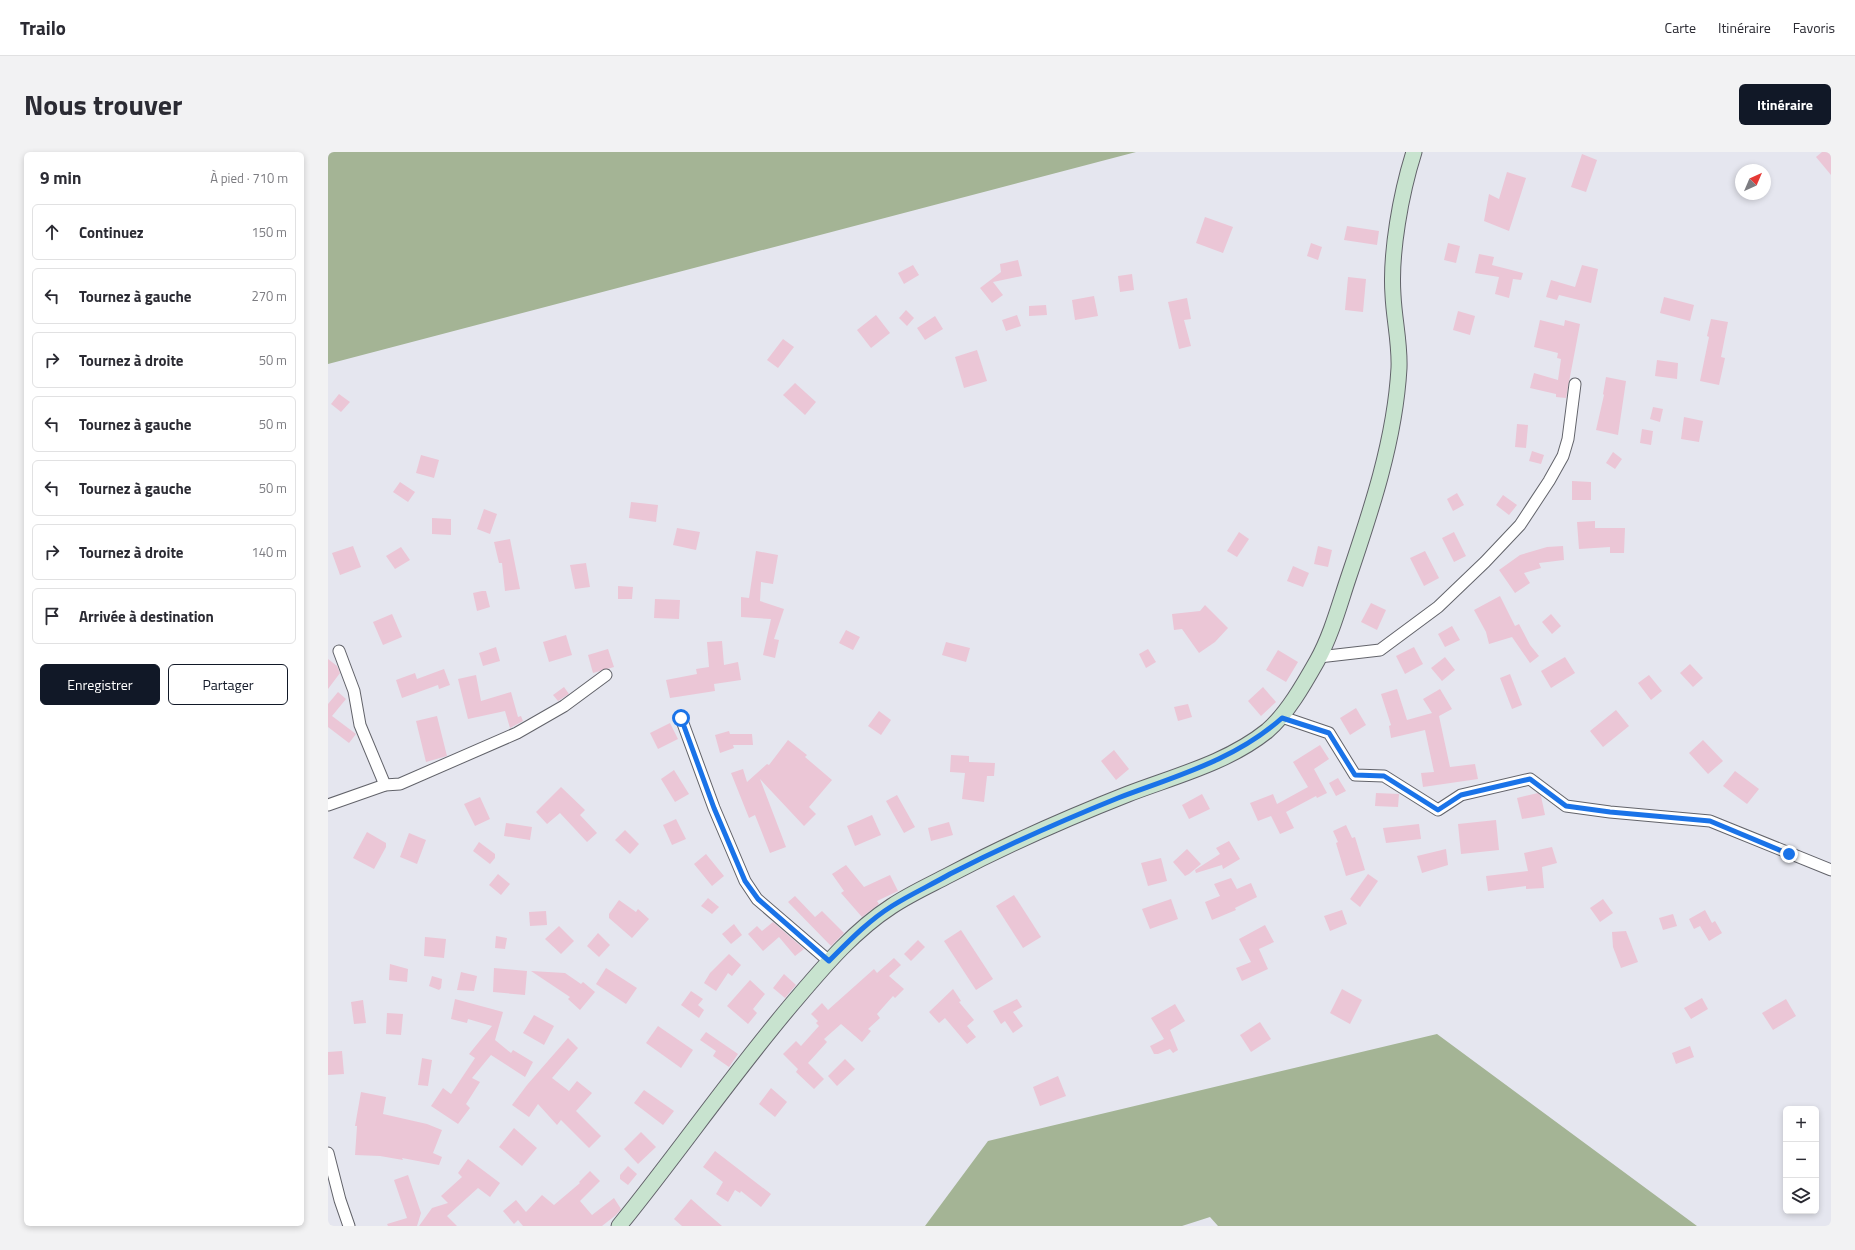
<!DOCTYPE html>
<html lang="fr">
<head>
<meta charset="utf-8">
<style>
  :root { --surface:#fff; --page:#f2f2f3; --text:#2b2b33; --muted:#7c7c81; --line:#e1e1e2; --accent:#111827 }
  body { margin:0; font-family:"Titillium Web",sans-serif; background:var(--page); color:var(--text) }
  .controls { position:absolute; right:12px; bottom:12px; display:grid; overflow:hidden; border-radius:6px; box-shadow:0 2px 6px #0003 }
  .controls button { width:36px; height:36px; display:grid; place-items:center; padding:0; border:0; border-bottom:1px solid var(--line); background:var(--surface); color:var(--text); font:20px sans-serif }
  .compass { position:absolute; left:1407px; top:12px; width:36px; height:36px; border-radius:50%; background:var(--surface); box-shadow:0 2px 6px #0003; rotate:44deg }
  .stop { position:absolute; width:12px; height:12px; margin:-9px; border:3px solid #1a73e8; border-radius:50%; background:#fff }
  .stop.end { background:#1a73e8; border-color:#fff; box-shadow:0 1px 4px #0008 }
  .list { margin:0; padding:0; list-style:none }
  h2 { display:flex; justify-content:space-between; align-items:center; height:52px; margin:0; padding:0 16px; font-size:17px }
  h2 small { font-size:13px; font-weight:400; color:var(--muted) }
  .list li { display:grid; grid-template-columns:26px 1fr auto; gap:12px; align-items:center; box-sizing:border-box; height:56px; margin:0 8px 8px; padding:0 8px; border:1px solid var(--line); border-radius:6px }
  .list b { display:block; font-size:15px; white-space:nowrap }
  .list em { font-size:13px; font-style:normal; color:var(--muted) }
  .actions { display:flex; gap:8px; padding:12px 16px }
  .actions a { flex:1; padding:9px 0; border:1px solid var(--accent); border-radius:6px; text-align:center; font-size:14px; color:var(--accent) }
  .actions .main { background:var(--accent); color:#fff }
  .icon { flex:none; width:22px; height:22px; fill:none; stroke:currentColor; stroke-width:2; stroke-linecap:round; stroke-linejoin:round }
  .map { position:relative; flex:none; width:1503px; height:1074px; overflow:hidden; border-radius:6px }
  header { display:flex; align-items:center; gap:24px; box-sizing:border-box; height:56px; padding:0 20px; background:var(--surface); border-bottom:1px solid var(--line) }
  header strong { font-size:19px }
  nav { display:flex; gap:22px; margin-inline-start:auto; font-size:14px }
  .intro { display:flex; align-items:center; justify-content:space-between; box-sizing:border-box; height:96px; padding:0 24px }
  h1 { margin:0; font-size:28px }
  .button { padding:10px 18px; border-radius:6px; background:var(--accent); color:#fff; font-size:14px; font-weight:700 }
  main { display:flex; gap:24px; padding:0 24px }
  aside { flex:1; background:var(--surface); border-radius:6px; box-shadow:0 2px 6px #0003 }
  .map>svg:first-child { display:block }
  .forest { fill:#a4b495 }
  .building { fill:#ebc6d6 }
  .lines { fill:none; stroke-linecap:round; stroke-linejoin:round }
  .street-casing { stroke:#62636a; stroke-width:13 }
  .secondary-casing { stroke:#62636a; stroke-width:17 }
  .street { stroke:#fff; stroke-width:11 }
  .secondary { stroke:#c8e3cf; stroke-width:15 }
  .route { stroke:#1a73e8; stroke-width:5 }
</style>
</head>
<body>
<header>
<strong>Trailo</strong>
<nav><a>Carte</a><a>Itinéraire</a><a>Favoris</a></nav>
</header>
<div class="intro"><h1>Nous trouver</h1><a class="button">Itinéraire</a></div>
<main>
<aside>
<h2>9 min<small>À pied · 710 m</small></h2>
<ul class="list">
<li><svg class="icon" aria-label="ahead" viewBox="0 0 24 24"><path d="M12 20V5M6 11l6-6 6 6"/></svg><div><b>Continuez</b></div><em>150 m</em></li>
<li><svg class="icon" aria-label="left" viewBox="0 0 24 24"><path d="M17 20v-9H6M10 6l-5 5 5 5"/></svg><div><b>Tournez à gauche</b></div><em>270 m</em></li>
<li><svg class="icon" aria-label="right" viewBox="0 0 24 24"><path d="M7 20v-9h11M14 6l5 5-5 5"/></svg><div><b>Tournez à droite</b></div><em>50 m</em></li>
<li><svg class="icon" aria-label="left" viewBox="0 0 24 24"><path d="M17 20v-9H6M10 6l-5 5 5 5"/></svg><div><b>Tournez à gauche</b></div><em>50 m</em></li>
<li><svg class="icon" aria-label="left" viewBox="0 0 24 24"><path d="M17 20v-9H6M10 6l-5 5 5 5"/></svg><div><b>Tournez à gauche</b></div><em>50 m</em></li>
<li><svg class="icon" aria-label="right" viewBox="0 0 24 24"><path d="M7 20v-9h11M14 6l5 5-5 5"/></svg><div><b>Tournez à droite</b></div><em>140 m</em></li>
<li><svg class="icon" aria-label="arrive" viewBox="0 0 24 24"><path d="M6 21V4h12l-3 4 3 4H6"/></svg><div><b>Arrivée à destination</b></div></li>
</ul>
<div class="actions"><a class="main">Enregistrer</a><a>Partager</a></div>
</aside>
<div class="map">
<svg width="1503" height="1074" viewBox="0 0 1503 1074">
  <rect width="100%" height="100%" fill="#e5e6ef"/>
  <g class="forest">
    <polygon points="0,0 808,0 0,212"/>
    <polygon points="1109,882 1369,1074 890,1074 882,1065 854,1074 597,1074 660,989"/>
  </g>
  <g class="building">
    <polygon points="1494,0 1503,0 1503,23 1488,5"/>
    <polygon points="1254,2 1269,8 1258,40 1243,35"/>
    <polygon points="1179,20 1198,26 1181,79 1156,69 1161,42 1171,47"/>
    <polygon points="877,65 905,75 895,101 868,91"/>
    <polygon points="1019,74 1051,79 1049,93 1016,88"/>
    <polygon points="983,91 994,95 990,108 979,104"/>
    <polygon points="1120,91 1132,94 1128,111 1116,108"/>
    <polygon points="1151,102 1166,105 1164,113 1195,121 1193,128 1185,127 1181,146 1167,142 1171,125 1147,121"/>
    <polygon points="690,108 694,124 665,130 675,143 664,151 652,136 673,120 672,112"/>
    <polygon points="585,113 591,123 576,132 570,121"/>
    <polygon points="1254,113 1270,117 1263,151 1231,143 1229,148 1218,145 1223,128 1247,135"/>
    <polygon points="804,122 806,138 792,140 790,124"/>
    <polygon points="1020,125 1038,127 1035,160 1017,158"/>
    <polygon points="766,144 770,164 747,168 744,148"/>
    <polygon points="1336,145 1366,153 1362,169 1332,161"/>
    <polygon points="859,146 863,167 856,168 863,194 851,197 840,150"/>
    <polygon points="718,153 719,163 701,164 701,154"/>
    <polygon points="578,158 586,166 579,174 571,166"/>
    <polygon points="1130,159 1147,164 1142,183 1125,178"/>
    <polygon points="548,163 562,181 543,196 529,178"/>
    <polygon points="689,163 693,174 678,179 674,168"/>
    <polygon points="607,164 615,177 597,188 589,176"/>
    <polygon points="1383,167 1400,170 1393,205 1397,206 1391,233 1372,229 1381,185 1379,184"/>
    <polygon points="1212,168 1236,174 1237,168 1252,172 1238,246 1228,245 1228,242 1202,236 1206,221 1230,228 1233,207 1229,206 1230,201 1206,195"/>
    <polygon points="455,187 466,195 450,216 439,208"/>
    <polygon points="649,198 659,229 636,236 627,205"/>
    <polygon points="1329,208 1350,211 1349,227 1327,224"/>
    <polygon points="1278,225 1298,229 1290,283 1268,278 1276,243 1275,242"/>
    <polygon points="467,231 488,250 477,263 455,243"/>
    <polygon points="11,242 22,250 13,260 3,252"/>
    <polygon points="1325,255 1335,257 1332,270 1322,267"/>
    <polygon points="1356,265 1375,269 1371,290 1353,287"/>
    <polygon points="1189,272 1200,273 1198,296 1187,295"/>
    <polygon points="1314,277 1325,279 1323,293 1312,291"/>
    <polygon points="1204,299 1216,303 1213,312 1201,309"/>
    <polygon points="1285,300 1294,307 1287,317 1278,311"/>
    <polygon points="93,303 111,308 106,326 88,321"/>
    <polygon points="1244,329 1263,330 1263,348 1244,348"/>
    <polygon points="72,330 87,340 80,350 65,340"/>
    <polygon points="1129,341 1136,353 1125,359 1119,347"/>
    <polygon points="1175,343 1189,353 1181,363 1168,353"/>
    <polygon points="303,350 330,353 328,370 301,366"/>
    <polygon points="156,357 169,362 162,382 149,377"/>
    <polygon points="104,366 123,367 123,383 104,382"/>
    <polygon points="1267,369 1267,376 1297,376 1296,401 1282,401 1282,395 1251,397 1249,370"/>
    <polygon points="349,376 372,380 368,398 345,393"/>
    <polygon points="911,380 921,387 909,405 899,399"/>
    <polygon points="1126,380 1138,404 1126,410 1114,386"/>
    <polygon points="182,387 192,437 177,439 174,411 171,411 166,390"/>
    <polygon points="25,394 33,415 12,423 4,401"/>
    <polygon points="990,394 1004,398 1000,415 986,412"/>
    <polygon points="1235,394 1236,408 1211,411 1213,416 1196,421 1202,431 1187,441 1171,418 1192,403 1219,395"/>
    <polygon points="73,395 82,408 67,417 58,404"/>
    <polygon points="428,399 450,403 445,432 433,430 432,449 456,457 446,487 451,488 447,506 435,503 443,467 413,465 413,445 421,446"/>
    <polygon points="1097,399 1111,426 1096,434 1082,406"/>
    <polygon points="258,411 262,435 247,437 242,413"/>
    <polygon points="965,414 981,421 975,435 959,429"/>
    <polygon points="290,434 305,435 304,447 290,447"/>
    <polygon points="154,439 158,439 162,455 149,459 145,441"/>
    <polygon points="1172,444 1187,474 1191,472 1202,493 1211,504 1202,511 1184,485 1161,492 1158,480 1146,458"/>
    <polygon points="327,447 352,448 351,467 326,466"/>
    <polygon points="1043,451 1058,458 1049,478 1033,470"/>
    <polygon points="877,453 900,476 887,490 871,501 854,477 846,478 844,462 872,459"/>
    <polygon points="64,462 74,485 55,493 45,470"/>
    <polygon points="1223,462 1233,474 1224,482 1214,470"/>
    <polygon points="1124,474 1132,488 1117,495 1110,482"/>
    <polygon points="518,478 532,485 525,498 511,491"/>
    <polygon points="238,483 244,503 221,510 215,490"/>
    <polygon points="394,489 396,513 410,510 413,528 386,532 387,539 342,546 338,528 369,522 368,517 381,515 379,490"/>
    <polygon points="618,490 642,496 638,510 614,503"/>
    <polygon points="168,495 172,509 155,514 151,501"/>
    <polygon points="1086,495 1095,512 1077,522 1068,504"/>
    <polygon points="280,497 286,515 265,521 260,503"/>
    <polygon points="820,497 828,510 818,516 811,502"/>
    <polygon points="950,498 970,510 958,530 938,518"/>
    <polygon points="1117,505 1127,518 1114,529 1103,516"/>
    <polygon points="1237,505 1247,521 1223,536 1213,519"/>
    <polygon points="0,507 9,514 12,521 0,537"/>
    <polygon points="1362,512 1375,526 1365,535 1352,521"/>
    <polygon points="116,517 122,533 111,537 110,533 74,546 68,528 87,521 89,527"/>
    <polygon points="1182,522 1194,553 1184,557 1172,526"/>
    <polygon points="148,523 153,549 183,540 190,565 193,564 195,569 182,576 177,559 140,567 130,527"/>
    <polygon points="1321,523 1334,539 1323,548 1310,531"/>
    <polygon points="236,535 241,542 230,549 225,543"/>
    <polygon points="935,535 948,550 933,564 920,549"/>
    <polygon points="1069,537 1079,568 1104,561 1095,547 1112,537 1124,557 1111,564 1122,615 1147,612 1150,627 1095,635 1093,621 1106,620 1097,578 1063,586 1061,574 1063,573 1053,542"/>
    <polygon points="10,540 18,547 4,564 28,582 21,591 0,575 0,552"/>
    <polygon points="860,552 864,565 850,569 846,555"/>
    <polygon points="1028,556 1038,573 1022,583 1012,566"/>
    <polygon points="1288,558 1301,574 1275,595 1262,579"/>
    <polygon points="551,559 563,568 553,583 540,574"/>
    <polygon points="109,564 119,604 98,610 88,569"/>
    <polygon points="342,571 350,587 330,597 322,581"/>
    <polygon points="401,579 402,582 424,582 425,593 405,593 406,596 392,601 387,583"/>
    <polygon points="460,588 479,603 477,605 504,628 481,655 488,662 476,674 432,627 458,695 442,701 427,663 421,666 403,621 415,617 419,630 439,612 441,613"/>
    <polygon points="1375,588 1395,609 1380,622 1361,601"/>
    <polygon points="992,593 1001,607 986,617 999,641 989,646 988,644 958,660 966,676 952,682 943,664 930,669 922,651 945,642 949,652 980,635 965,610"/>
    <polygon points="786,598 801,617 788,628 773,609"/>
    <polygon points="623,603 641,604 641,610 667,611 666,624 659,624 656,650 634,647 637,621 622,620"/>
    <polygon points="346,618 361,642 347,650 333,627"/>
    <polygon points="1407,619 1431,637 1419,652 1395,634"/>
    <polygon points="1010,626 1018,639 1008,644 1001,631"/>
    <polygon points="233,635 257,658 252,663 269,681 259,690 232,661 219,672 208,660"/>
    <polygon points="1048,641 1071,642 1070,655 1047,654"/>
    <polygon points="1210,641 1213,644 1217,663 1194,667 1189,646"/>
    <polygon points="874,642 882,657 861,667 854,653"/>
    <polygon points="569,643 587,675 576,681 558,649"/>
    <polygon points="152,645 162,667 147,674 136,652"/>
    <polygon points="544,663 553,683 527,694 519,674"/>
    <polygon points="348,667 358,687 344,693 335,673"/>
    <polygon points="1168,668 1171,698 1133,702 1130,672"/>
    <polygon points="621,670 625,683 603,689 600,676"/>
    <polygon points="178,671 204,675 202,688 176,684"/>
    <polygon points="1091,672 1093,687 1058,691 1055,676"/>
    <polygon points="1018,673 1024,686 1027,685 1037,718 1018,724 1008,691 1010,690 1005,679"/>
    <polygon points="297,678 311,692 302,702 287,688"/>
    <polygon points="39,680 58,691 58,695 46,717 25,706"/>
    <polygon points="81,681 98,688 89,712 72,705"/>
    <polygon points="901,689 912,707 895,717 894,713 868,721 867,718 892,702 888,696"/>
    <polygon points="151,690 167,702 167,706 162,712 145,699"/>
    <polygon points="1224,695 1229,711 1214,715 1216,736 1198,737 1198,734 1160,739 1158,724 1200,719 1196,701"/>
    <polygon points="859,697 873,712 861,722 857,724 845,710"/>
    <polygon points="1118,697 1120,713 1094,721 1089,704"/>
    <polygon points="378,702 396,724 384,734 366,712"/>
    <polygon points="833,706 839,729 820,734 813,711"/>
    <polygon points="518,713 536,735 562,723 570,739 549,749 551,752 534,765 513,741 516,739 504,722"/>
    <polygon points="170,722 182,732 173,743 161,733"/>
    <polygon points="1040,722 1050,729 1032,755 1022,747"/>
    <polygon points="903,726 909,737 923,731 929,745 907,756 908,758 884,768 877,750 892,744 886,732"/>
    <polygon points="686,743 713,785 695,796 668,754"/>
    <polygon points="467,744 487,765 494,759 516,781 503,794 460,750"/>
    <polygon points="380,746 391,755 384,762 373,754"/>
    <polygon points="843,747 850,767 822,777 814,757"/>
    <polygon points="1275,747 1285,761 1272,770 1262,756"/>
    <polygon points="291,748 308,760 310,757 321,767 304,786 281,766 281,762"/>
    <polygon points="1014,758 1019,772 1002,779 996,764"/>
    <polygon points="1377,758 1384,771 1387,769 1394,781 1381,789 1372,774 1366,777 1361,767"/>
    <polygon points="218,759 219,773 202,774 201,760"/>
    <polygon points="1345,762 1349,774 1335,778 1331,766"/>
    <polygon points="445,770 476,797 467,804 451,785 435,799 420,782 429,774 434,779"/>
    <polygon points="406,772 414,783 403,792 394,782"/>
    <polygon points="937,773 946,790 931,797 940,817 914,829 908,816 923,810 911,787"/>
    <polygon points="231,774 246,789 233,802 217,787"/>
    <polygon points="633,778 665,827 648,838 616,789"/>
    <polygon points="1298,779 1310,810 1293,816 1285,795 1284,780"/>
    <polygon points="270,781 282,793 271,805 259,794"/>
    <polygon points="168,784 179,786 177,797 167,796"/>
    <polygon points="97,785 118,787 116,806 96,804"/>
    <polygon points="590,788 597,795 583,809 576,802"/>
    <polygon points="401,802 413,813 404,824 400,821 388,839 376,831 382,821"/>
    <polygon points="566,806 573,813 561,824 576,837 567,846 565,844 549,862 552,866 540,877 543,879 534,890 513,872 496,887 499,890 480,911 496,927 486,937 468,920 470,917 455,902 468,889 473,894 491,874 488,871 490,869 483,862 494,851 500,858 546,817 549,821"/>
    <polygon points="62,812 80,817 79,830 61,828"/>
    <polygon points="166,816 199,819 197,843 165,840"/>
    <polygon points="278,816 309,836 298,852 268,832"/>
    <polygon points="203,819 237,821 253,832 255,830 267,840 252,858 240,847 242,845"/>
    <polygon points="133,820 149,824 146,839 129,838"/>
    <polygon points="456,822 468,833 457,846 445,836"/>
    <polygon points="104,824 114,827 113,836 111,838 101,834"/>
    <polygon points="422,828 437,842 425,857 429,861 420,872 399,854"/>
    <polygon points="625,837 633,849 631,850 646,868 639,874 648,885 639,892 617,866 611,871 601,860"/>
    <polygon points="1014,837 1034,848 1022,872 1002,861"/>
    <polygon points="363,839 375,847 370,853 376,858 371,866 353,853"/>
    <polygon points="1374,846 1380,857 1363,867 1356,856"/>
    <polygon points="127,847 175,860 167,888 183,901 185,898 205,910 197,925 163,903 144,926 152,930 138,952 142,956 130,972 103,954 115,936 123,942 147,906 141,902 164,874 140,867 139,871 123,867"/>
    <polygon points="689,847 694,855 685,860 695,874 685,881 677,869 673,872 665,859"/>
    <polygon points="1458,847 1468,864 1445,878 1434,861"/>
    <polygon points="35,848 38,871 26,872 23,850"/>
    <polygon points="847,852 857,869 842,878 850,898 845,901 842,897 830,902 826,902 822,894 836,887 823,866"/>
    <polygon points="59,861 75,862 73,883 58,882"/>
    <polygon points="206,863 226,874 216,893 195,881"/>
    <polygon points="932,870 943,887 923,900 912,883"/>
    <polygon points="330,874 365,898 353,916 318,891"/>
    <polygon points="378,880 410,902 401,915 385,904 388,899 372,888"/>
    <polygon points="240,886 250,896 224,926 241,939 249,929 264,941 248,959 273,984 261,996 233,968 229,973 210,952 201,965 184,953 199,933"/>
    <polygon points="1362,894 1366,905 1348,912 1344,901"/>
    <polygon points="14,899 16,922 0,923 0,900"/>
    <polygon points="94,906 104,908 100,934 90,933"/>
    <polygon points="517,907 527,917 509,934 500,924"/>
    <polygon points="730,924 738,944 712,954 705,935"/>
    <polygon points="443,936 459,950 447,965 431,952"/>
    <polygon points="316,938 346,959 335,973 306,951"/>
    <polygon points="33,940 58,945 55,962 99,972 114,978 105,1001 114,1005 111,1013 74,1006 75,1008 52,1004 27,1003 29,974 27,974"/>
    <polygon points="186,976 209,996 194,1014 171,995"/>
    <polygon points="313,980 328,995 310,1012 296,997"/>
    <polygon points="387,999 443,1042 433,1055 413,1039 412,1041 407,1038 400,1050 388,1042 395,1030 375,1015"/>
    <polygon points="140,1007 172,1031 162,1045 150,1036 119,1064 129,1074 91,1074 104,1056 120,1051 113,1044 134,1025 130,1021"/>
    <polygon points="300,1014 309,1022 300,1033 292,1027 292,1023"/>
    <polygon points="262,1019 272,1029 252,1049 264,1063 286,1046 293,1057 288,1063 274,1074 195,1074 190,1068 186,1072 175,1059 188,1048 198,1060 214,1043 226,1053 252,1031 251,1030"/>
    <polygon points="80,1023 93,1061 89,1074 60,1074 59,1072 79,1066 66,1028"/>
    <polygon points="363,1047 380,1062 394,1074 354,1074 346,1067"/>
  </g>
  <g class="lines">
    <defs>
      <g id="street">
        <polyline points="11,499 26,539 32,573 57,633"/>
        <polyline points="991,505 1052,498 1110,455 1157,410 1192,373 1221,329 1235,304 1240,287 1247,232"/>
        <polyline points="954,565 1001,581 1027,623 1056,624 1110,658 1133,643 1202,627 1238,654 1282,660 1382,669 1503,718"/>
        <polyline points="353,566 386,656 417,729 429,747 501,809"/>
        <polyline points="0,653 57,633 72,632 189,581 236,554 278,523"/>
        <polyline points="0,1001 12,1048 21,1074"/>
      </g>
      <path id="secondary" d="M291 1074C352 999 407 918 470 845 498 812 527 778 564 754 582 742 602 733 621 723 680 692 739 666 800 642 847 624 899 611 939 579 959 562 976 532 989 509 1003 484 1011 454 1020 427 1043 359 1067 288 1071 216 1072 191 1066 167 1065 143 1062 101 1073 41 1086 0"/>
    </defs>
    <use href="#street" class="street-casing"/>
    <use href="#secondary" class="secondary-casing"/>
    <use href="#street" class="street"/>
    <use href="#secondary" class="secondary"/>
  </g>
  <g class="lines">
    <path class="route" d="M353 566 386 656 417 729 430 747 501 809C520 790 540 769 564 754 583 742 603 733 622 722 677 694 733 669 790 646 848 624 907 608 954 566L1001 581 1027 623 1056 624 1110 658 1133 643 1202 627 1238 654 1282 660 1382 669 1461 702"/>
  </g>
</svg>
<div class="controls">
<button>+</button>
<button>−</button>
<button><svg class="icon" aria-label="layers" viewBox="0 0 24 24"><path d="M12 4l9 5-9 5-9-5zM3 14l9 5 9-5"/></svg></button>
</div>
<svg class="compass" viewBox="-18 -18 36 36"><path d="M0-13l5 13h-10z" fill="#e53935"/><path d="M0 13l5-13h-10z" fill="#7c7c81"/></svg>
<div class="stop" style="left:353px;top:566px"></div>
<div class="stop end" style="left:1461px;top:702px"></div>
</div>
</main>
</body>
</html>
